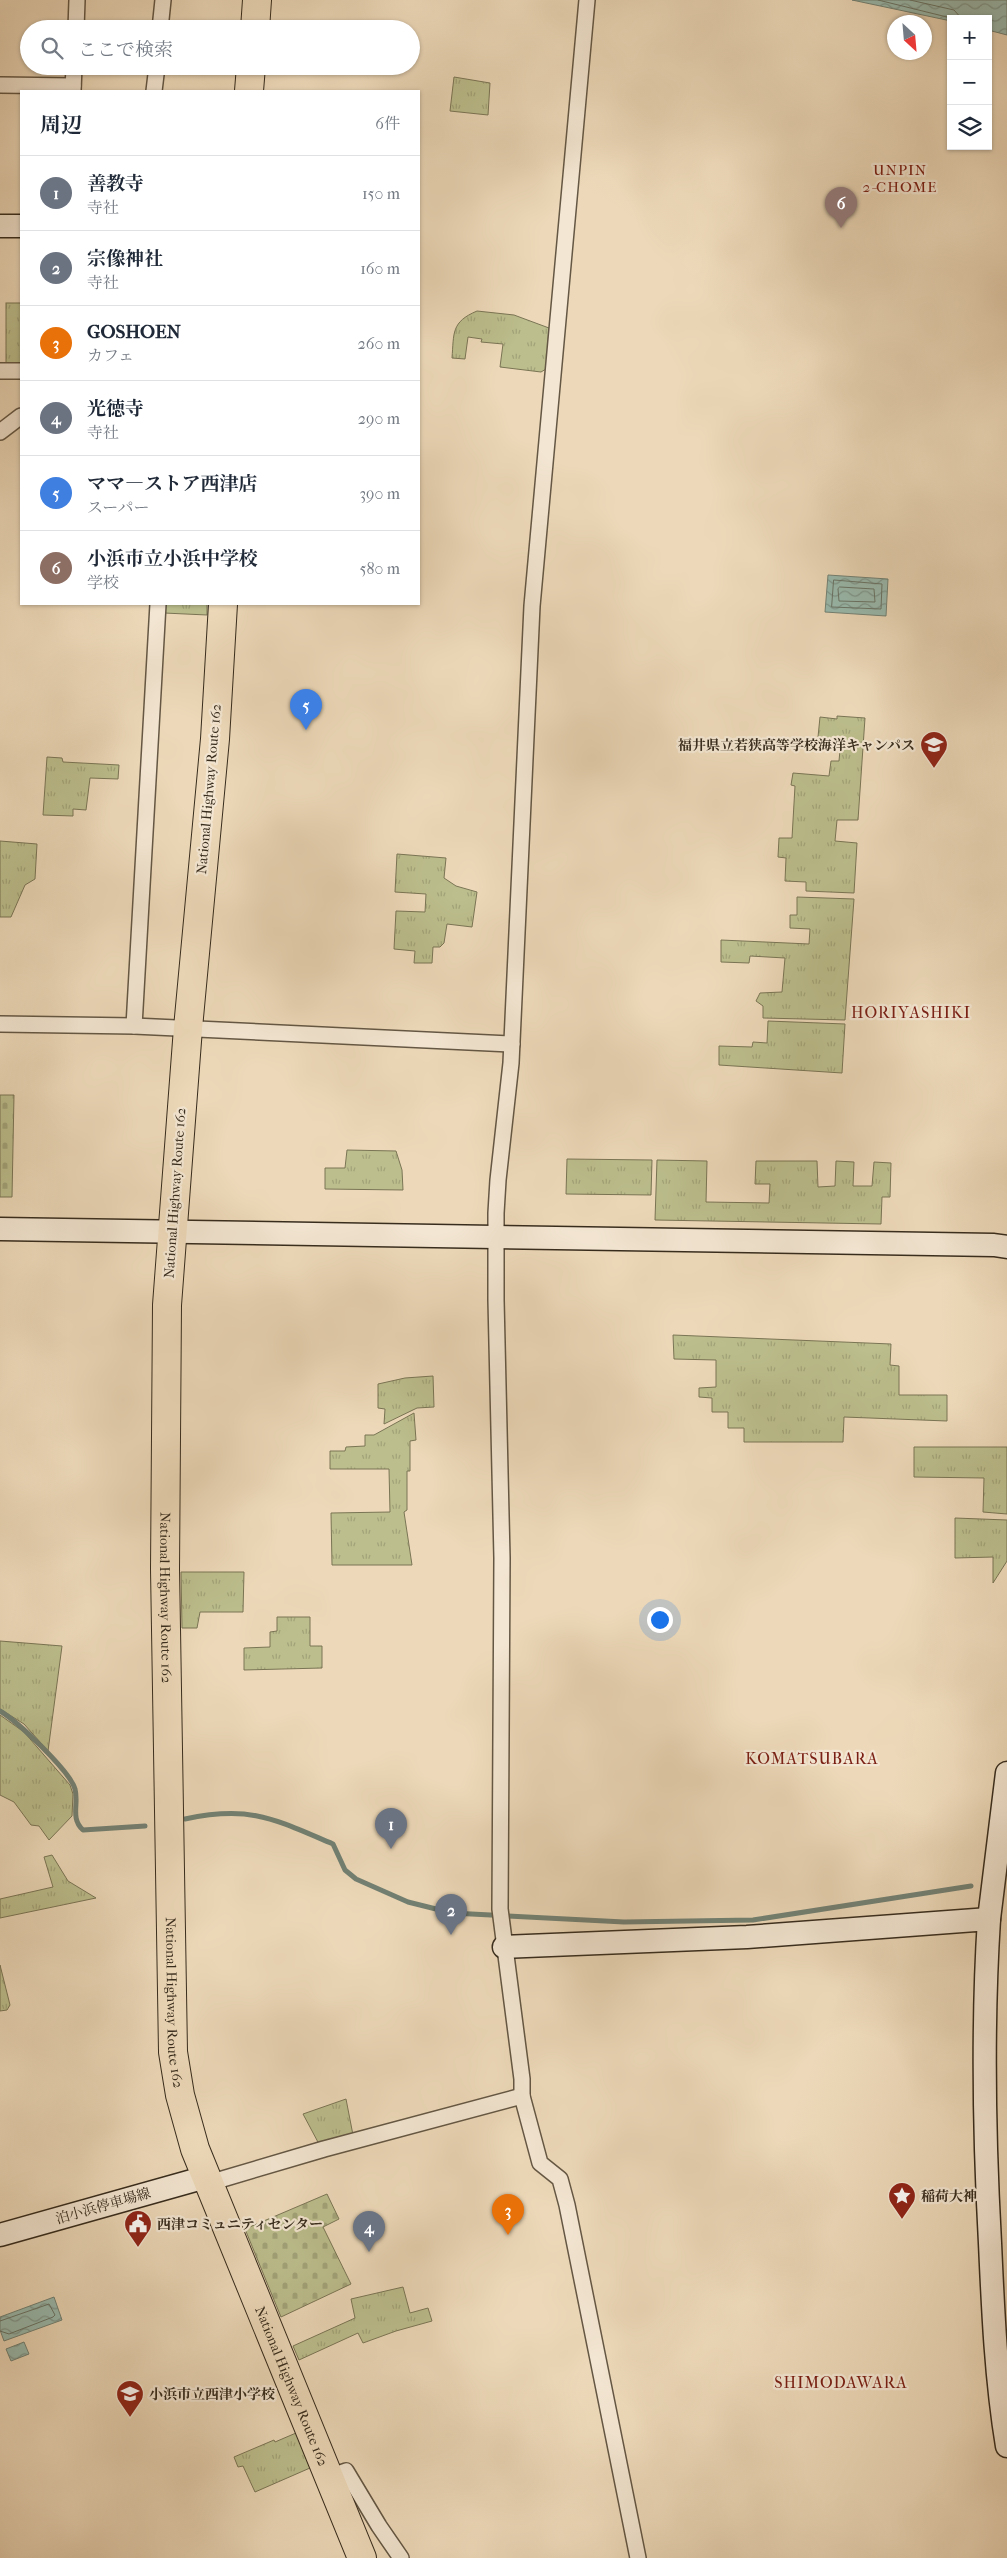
<!DOCTYPE html>
<html lang="ja">
<head>
<meta charset="utf-8">
<style>
  :root { --surface:#fff; --page:#f6f6f7; --text:#1f2937; --muted:#747a83; --line:#e0e1e3; --accent:#8f2418 }
  body { margin:0; font-family:"IM FELL French Canon","Noto Serif JP",serif; background:var(--page); color:var(--text) }
  .controls { position:absolute; right:15px; top:15px; display:grid; overflow:hidden; border-radius:0px; box-shadow:0 1px 4px #0004 }
  .controls button { width:45px; height:45px; display:grid; place-items:center; padding:0; border:0; border-bottom:1px solid var(--line); background:var(--surface); color:var(--text); font:25px sans-serif }
  .compass { position:absolute; left:887px; top:15px; width:45px; height:45px; border-radius:50%; background:var(--surface); box-shadow:0 1px 4px #0004; rotate:154deg }
  .you { position:absolute; left:659px; top:1619px; width:18px; height:18px; margin:-12px; border:4px solid #fff; border-radius:50%; background:#1a73e8; box-shadow:0 0 0 8px #1a73e833 }
  .badge { display:grid; place-items:center; width:32px; height:32px; border-radius:50%; background:var(--accent); color:#fff; font-size:16px; font-weight:700 }
  .pin { position:absolute; translate:-50% -41px; filter:drop-shadow(0 1px 2px #0008) }
  .pin::after { content:''; position:absolute; top:26px; width:18px; height:15px; background:inherit; clip-path:polygon(0 0,100% 0,50% 100%) }
  .list { margin:0; padding:0; list-style:none }
  h2 { display:flex; justify-content:space-between; align-items:center; height:65px; margin:0; padding:0 20px; font-size:21px }
  h2 small { font-size:16px; font-weight:400; color:var(--muted) }
  .list li { display:grid; grid-template-columns:32px 1fr auto; gap:15px; align-items:center; box-sizing:border-box; height:75px; padding:0 20px; border-top:1px solid var(--line) }
  .list b { display:block; font-size:19px; white-space:nowrap }
  .list p { margin:0; font-size:16px; white-space:nowrap; color:var(--muted) }
  .list em { font-size:16px; font-style:normal; color:var(--muted) }
  .icon { flex:none; width:28px; height:28px; fill:none; stroke:currentColor; stroke-width:2; stroke-linecap:round; stroke-linejoin:round }
  .map { position:relative; flex:none; width:1007px; height:2558px; overflow:hidden }
  .search { position:absolute; background:var(--surface); box-shadow:0 1px 4px #0004; left:20px; top:20px; width:400px; height:55px; display:flex; align-items:center; gap:12px; box-sizing:border-box; padding:0 18px; border-radius:28px; color:var(--muted); font-size:19px }
  .panel { position:absolute; background:var(--surface); box-shadow:0 1px 4px #0004; left:20px; top:90px; width:400px; height:515px; border-radius:0px }
  .map>svg:first-child { display:block }
  .grass { fill:url(#grass-tufts); stroke:#7a7555 }
  .cemetery { fill:url(#cemetery-stones); stroke:#7a7555 }
  .water { fill:url(#water-waves); stroke:#728174 }
  .lines { fill:none; stroke-linecap:round; stroke-linejoin:round }
  .shore { stroke:#687366; stroke-width:1 }
  .stream { stroke:#728174; stroke-width:5 }
  .street-casing { stroke:#645744; stroke-width:18 }
  .secondary-casing { stroke:#372c1d; stroke-width:25 }
  .highway-casing { stroke:#372c1d; stroke-width:30 }
  .street { stroke:#f3e6d2; stroke-width:15 }
  .secondary { stroke:#f3e6d2; stroke-width:22 }
  .highway { stroke:#edd9b9; stroke-width:28 }
  .labels { text-anchor:middle; dominant-baseline:central; stroke-width:4.5; stroke-linejoin:round; paint-order:stroke }
  .poi-label { font-size:14px; font-weight:bold; fill:#372c1d; stroke:#f3e6d2; text-anchor:start }
  .street-label { font-size:14px; fill:#372c1d; stroke:#f3e6d2 }
  .neighbourhood-label { font-size:15px; letter-spacing:1px; fill:#7a1f14; stroke:#f3e6d2 }
  .quarter-label { font-size:16px; letter-spacing:1px; fill:#7a1f14; stroke:#f3e6d2 }
</style>
</head>
<body>
<div class="map">
<svg width="1007" height="2558" viewBox="0 0 1007 2558">
  <defs>
    <pattern id="grass-tufts" width="24" height="20" patternUnits="userSpaceOnUse" patternTransform="scale(1.25)"><rect width="24" height="20" fill="#bcbe8d"/><path d="M3 7l-1-3M5 7V3M7 7l1-3M15 17l-1-3M17 17v-4M19 17l1-3" fill="none" stroke="#a2a379"/></pattern>
    <pattern id="cemetery-stones" width="16" height="16" patternUnits="userSpaceOnUse" patternTransform="scale(1.25)"><rect width="16" height="16" fill="#bcbe8d"/><path d="M2 7V4a2 2 0 0 1 4 0v3zM10 15v-3a2 2 0 0 1 4 0v3z" fill="#a2a379"/></pattern>
    <pattern id="water-waves" width="16" height="10" patternUnits="userSpaceOnUse" patternTransform="scale(1.25)"><rect width="16" height="10" fill="#99baae"/><path d="M0 5q4-4 8 0t8 0" fill="none" stroke="#7e978d"/></pattern>
  </defs>
  <rect width="100%" height="100%" fill="#edd9b9"/>
  <filter id="stains"><feTurbulence type="fractalNoise" baseFrequency=".004" numOctaves="4"/><feColorMatrix values="0 0 0 0 .2 0 0 0 0 .09 0 0 0 0 .02 0 0 0 .5 -.17"/></filter>
  <radialGradient id="worn" r=".72"><stop offset=".6" stop-color="#630" stop-opacity="0"/><stop offset="1" stop-color="#630" stop-opacity=".3"/></radialGradient>
  <g class="grass">
    <polygon points="454,77 490,83 488,115 450,111"/>
    <rect x="6" y="303" width="15" height="61"/>
    <path d="M477 311 514 315 549 328 546 369 541 372 500 367 503 344 481 342 482 339 468 337 465 359 452 358C454 333 451 322 477 311Z"/>
    <polygon points="164,604 207,604 207,615 164,613"/>
    <polygon points="837,716 865,718 858,820 837,820 835,841 857,843 854,893 806,891 806,882 785,881 786,858 778,857 779,838 792,838 795,786 791,785 793,773 829,776 831,761 839,761 841,739 818,737 820,717 837,719"/>
    <polygon points="47,757 62,758 63,762 119,765 118,779 90,778 86,810 73,809 73,816 43,815"/>
    <polygon points="0,841 37,844 35,879 25,885 11,917 0,917"/>
    <polygon points="397,854 446,858 444,878 456,886 477,892 472,927 447,924 444,943 440,947 433,947 432,963 414,963 415,951 394,949 396,911 425,912 426,894 395,892"/>
    <polygon points="797,897 854,899 845,1020 763,1018 763,1006 756,1001 760,993 782,992 785,958 750,956 749,963 721,962 721,940 809,944 810,929 790,928 790,915 797,915"/>
    <polygon points="768,1021 845,1024 842,1073 719,1065 719,1046 752,1047 753,1042 767,1043"/>
    <polygon points="347,1150 396,1151 402,1170 403,1190 325,1189 325,1168 345,1168"/>
    <polygon points="567,1159 652,1160 651,1195 566,1194"/>
    <polygon points="657,1160 707,1161 706,1202 769,1203 770,1184 755,1184 756,1161 817,1161 818,1187 835,1186 836,1161 854,1162 853,1186 872,1186 874,1162 891,1163 890,1197 882,1197 881,1224 655,1220"/>
    <polygon points="673,1335 891,1344 890,1365 899,1366 899,1395 947,1395 947,1421 844,1417 843,1442 744,1442 744,1428 728,1428 728,1412 712,1412 712,1398 699,1397 699,1388 716,1387 716,1360 674,1359"/>
    <polygon points="433,1376 434,1407 417,1408 384,1424 385,1409 378,1408 378,1384 405,1378"/>
    <polygon points="414,1413 416,1440 410,1441 410,1471 407,1471 407,1510 404,1512 412,1565 332,1565 331,1513 390,1512 389,1469 330,1469 330,1451 345,1451 346,1447 365,1446 365,1435 374,1435"/>
    <polygon points="914,1447 1007,1447 1007,1514 983,1512 984,1478 914,1477"/>
    <polygon points="955,1518 1007,1520 1007,1561 993,1583 993,1557 955,1558"/>
    <polygon points="181,1572 244,1572 243,1612 200,1612 197,1628 182,1628"/>
    <polygon points="277,1617 310,1617 310,1646 322,1646 322,1668 244,1670 244,1648 270,1647 270,1632 277,1631"/>
    <polygon points="0,1641 62,1646 48,1751 24,1724 0,1709"/>
    <polygon points="0,1715 24,1732 70,1785 73,1794 72,1816 49,1840 39,1826 31,1825 14,1802 0,1795"/>
    <polygon points="52,1855 68,1881 96,1898 0,1918 0,1899 53,1887 44,1857"/>
    <polygon points="0,1965 10,2005 7,2010 0,2011"/>
    <polygon points="346,2099 353,2135 319,2144 303,2114"/>
    <polygon points="403,2287 410,2313 428,2308 432,2321 396,2331 363,2343 358,2333 299,2360 293,2346 355,2318 351,2299"/>
    <polygon points="296,2433 310,2468 255,2492 243,2466 238,2467 234,2457 274,2440 275,2442"/>
  </g>
  <g class="cemetery">
    <polygon points="0,1095 14,1095 12,1197 0,1197"/>
    <polygon points="327,2194 339,2219 323,2227 351,2284 281,2317 245,2229"/>
  </g>
  <g class="water">
    <polygon points="852,0 1007,0 1007,35 988,30 988,19 951,19 951,21"/>
    <polygon points="828,575 888,579 886,616 825,612"/>
    <polygon points="54,2297 62,2320 4,2341 0,2330 0,2317"/>
    <polygon points="24,2342 29,2354 11,2361 6,2349"/>
  </g>
  <g class="lines">
    <g class="shore">
      <polyline points="878,0 955,19"/>
      <polyline points="910,0 954,10 962,19"/>
      <polygon points="834,580 882,584 881,609 832,607"/>
      <polygon points="840,587 874,589 875,602 839,601 838,589"/>
      <polyline points="0,2321 49,2304 55,2315 53,2317 9,2334 0,2331"/>
    </g>
    <g class="stream">
      <path d="M0 1711C17 1721 70 1771 75 1789 79 1804 70 1818 83 1830L145 1826"/>
      <path d="M185 1819C251 1805 274 1819 333 1844L345 1870 356 1879 408 1902 452 1913 624 1922 753 1920 971 1886"/>
    </g>
    <defs>
      <g id="street">
        <polyline points="587,0 532,606 511,1063 498,1180 496,1213 496,1300 502,1558 500,1909 522,2079 522,2096 540,2163 560,2179 567,2205 638,2558"/>
        <polyline points="76,29 77,0"/>
        <polyline points="160,29 163,0"/>
        <polyline points="0,85 73,86"/>
        <polyline points="73,91 74,66"/>
        <polyline points="154,91 157,66"/>
        <polyline points="0,371 21,371"/>
        <polyline points="0,432 21,416"/>
        <polyline points="0,1024 134,1026 512,1044"/>
        <polyline points="134,1026 158,604"/>
        <polyline points="209,2183 324,2149 522,2096"/>
        <polyline points="329,2477 346,2471 379,2526 401,2558"/>
      </g>
      <g id="secondary">
        <polyline points="0,226 21,226"/>
        <polyline points="0,1229 994,1245 1007,1247"/>
        <polyline points="989,1919 1007,1773"/>
        <path d="M504 1947 747 1937 989 1919C982 2028 984 2134 990 2243 993 2311 996 2379 1007 2446"/>
        <polyline points="0,2235 206,2177"/>
      </g>
      <g id="highway">
        <polyline points="255,29 257,0"/>
        <polyline points="249,91 251,66"/>
        <path id="s1" d="M223 604 215 739 188 1028 167 1305 165 1569 173 2052 180 2095 195 2149 362 2558"/>
      </g>
    </defs>
    <use href="#street" class="street-casing"/>
    <use href="#secondary" class="secondary-casing"/>
    <use href="#highway" class="highway-casing"/>
    <use href="#street" class="street"/>
    <use href="#secondary" class="secondary"/>
    <use href="#highway" class="highway"/>
  </g>
  <defs>
    <symbol id="school-pin" viewBox="-11 -11 22 30"><path d="M0 17L-7.5 6A9.5 9.5 0 1 1 7.5 6Z" fill="#8f2418" stroke="#f3e6d2"/><path d="M0-5L7-2L0 1L-7-2ZM-4 1L0 2.5L4 1V4Q0 6-4 4Z" fill="#fff"/></symbol>
    <symbol id="sight-pin" viewBox="-11 -11 22 30"><path d="M0 17L-7.5 6A9.5 9.5 0 1 1 7.5 6Z" fill="#8f2418" stroke="#f3e6d2"/><path d="M0-6L1.8-2.2L6-1.7L2.9 1.2L3.7 5.4L0 3.3L-3.7 5.4L-2.9 1.2L-6-1.7L-1.8-2.2Z" fill="#fff"/></symbol>
    <symbol id="civic-pin" viewBox="-11 -11 22 30"><path d="M0 17L-7.5 6A9.5 9.5 0 1 1 7.5 6Z" fill="#8f2418" stroke="#f3e6d2"/><path d="M-.6-6.5H3V-4.5H.6V-3L4-1V1h2V6H-6V1h2V-1L-.6-3ZM-1.2 2.5V6h2.4V2.5Z" fill="#fff"/></symbol>
  </defs>
  <g fill-rule="evenodd">
    <use href="#school-pin" x="918" y="729" width="32" height="43"/>
    <use href="#sight-pin" x="886" y="2180" width="32" height="43"/>
    <use href="#civic-pin" x="122" y="2208" width="32" height="43"/>
    <use href="#school-pin" x="114" y="2378" width="32" height="43"/>
  </g>
  <g class="labels">
    <g class="poi-label">
      <text x="915" y="745" text-anchor="end">福井県立若狭高等学校海洋キャンパス</text>
      <text x="921" y="2196">稲荷大神</text>
      <text x="157" y="2224">西津コミュニティセンター</text>
      <text x="149" y="2394">小浜市立西津小学校</text>
    </g>
    <g class="street-label">
      <text transform="translate(209 789) rotate(-85)">National Highway Route 162</text>
      <text transform="translate(175 1193) rotate(-86)">National Highway Route 162</text>
      <text stroke="none"><textPath href="#s1" startOffset="996">National Highway Route 162</textPath></text>
      <text stroke="none"><textPath href="#s1" startOffset="1401">National Highway Route 162</textPath></text>
      <text transform="translate(103 2206) rotate(-16)">泊小浜停車場線</text>
      <text stroke="none"><textPath href="#s1" startOffset="1806">National Highway Route 162</textPath></text>
    </g>
    <g class="neighbourhood-label">
      <text x="900" y="170">UNPIN<tspan x="900" dy="17">2-CHOME</tspan></text>
    </g>
    <g class="quarter-label">
      <text x="911" y="1012">HORIYASHIKI</text>
      <text x="812" y="1758">KOMATSUBARA</text>
      <text x="841" y="2382">SHIMODAWARA</text>
    </g>
  </g>
  <rect width="100%" height="100%" filter="url(#stains)"/>
  <rect width="100%" height="100%" fill="url(#worn)"/>
</svg>
<div class="controls">
<button>+</button>
<button>−</button>
<button><svg class="icon" aria-label="layers" viewBox="0 0 24 24"><path d="M12 4l9 5-9 5-9-5zM3 14l9 5 9-5"/></svg></button>
</div>
<svg class="compass" viewBox="-18 -18 36 36"><path d="M0-13l5 13h-10z" fill="#e53935"/><path d="M0 13l5-13h-10z" fill="#747a83"/></svg>
<div class="you"></div>
<div class="pin badge" style="left:391px;top:1849px;background:#6b7280">1</div>
<div class="pin badge" style="left:451px;top:1935px;background:#6b7280">2</div>
<div class="pin badge" style="left:508px;top:2235px;background:#e8710a">3</div>
<div class="pin badge" style="left:369px;top:2252px;background:#6b7280">4</div>
<div class="pin badge" style="left:306px;top:730px;background:#3f7fe0">5</div>
<div class="pin badge" style="left:841px;top:228px;background:#8d6e63">6</div>
<div class="search"><svg class="icon" aria-label="search" viewBox="0 0 24 24"><circle cx="10" cy="10" r="6"/><path d="M15 15l6 6"/></svg>ここで検索</div>
<section class="panel">
<h2>周辺<small>6件</small></h2>
<ul class="list">
<li><span class="badge" style="background:#6b7280">1</span><div><b>善教寺</b><p>寺社</p></div><em>150 m</em></li>
<li><span class="badge" style="background:#6b7280">2</span><div><b>宗像神社</b><p>寺社</p></div><em>160 m</em></li>
<li><span class="badge" style="background:#e8710a">3</span><div><b>GOSHOEN</b><p>カフェ</p></div><em>260 m</em></li>
<li><span class="badge" style="background:#6b7280">4</span><div><b>光徳寺</b><p>寺社</p></div><em>290 m</em></li>
<li><span class="badge" style="background:#3f7fe0">5</span><div><b>ママ―ストア西津店</b><p>スーパー</p></div><em>390 m</em></li>
<li><span class="badge" style="background:#8d6e63">6</span><div><b>小浜市立小浜中学校</b><p>学校</p></div><em>580 m</em></li>
</ul>
</section>
</div>
</body>
</html>
